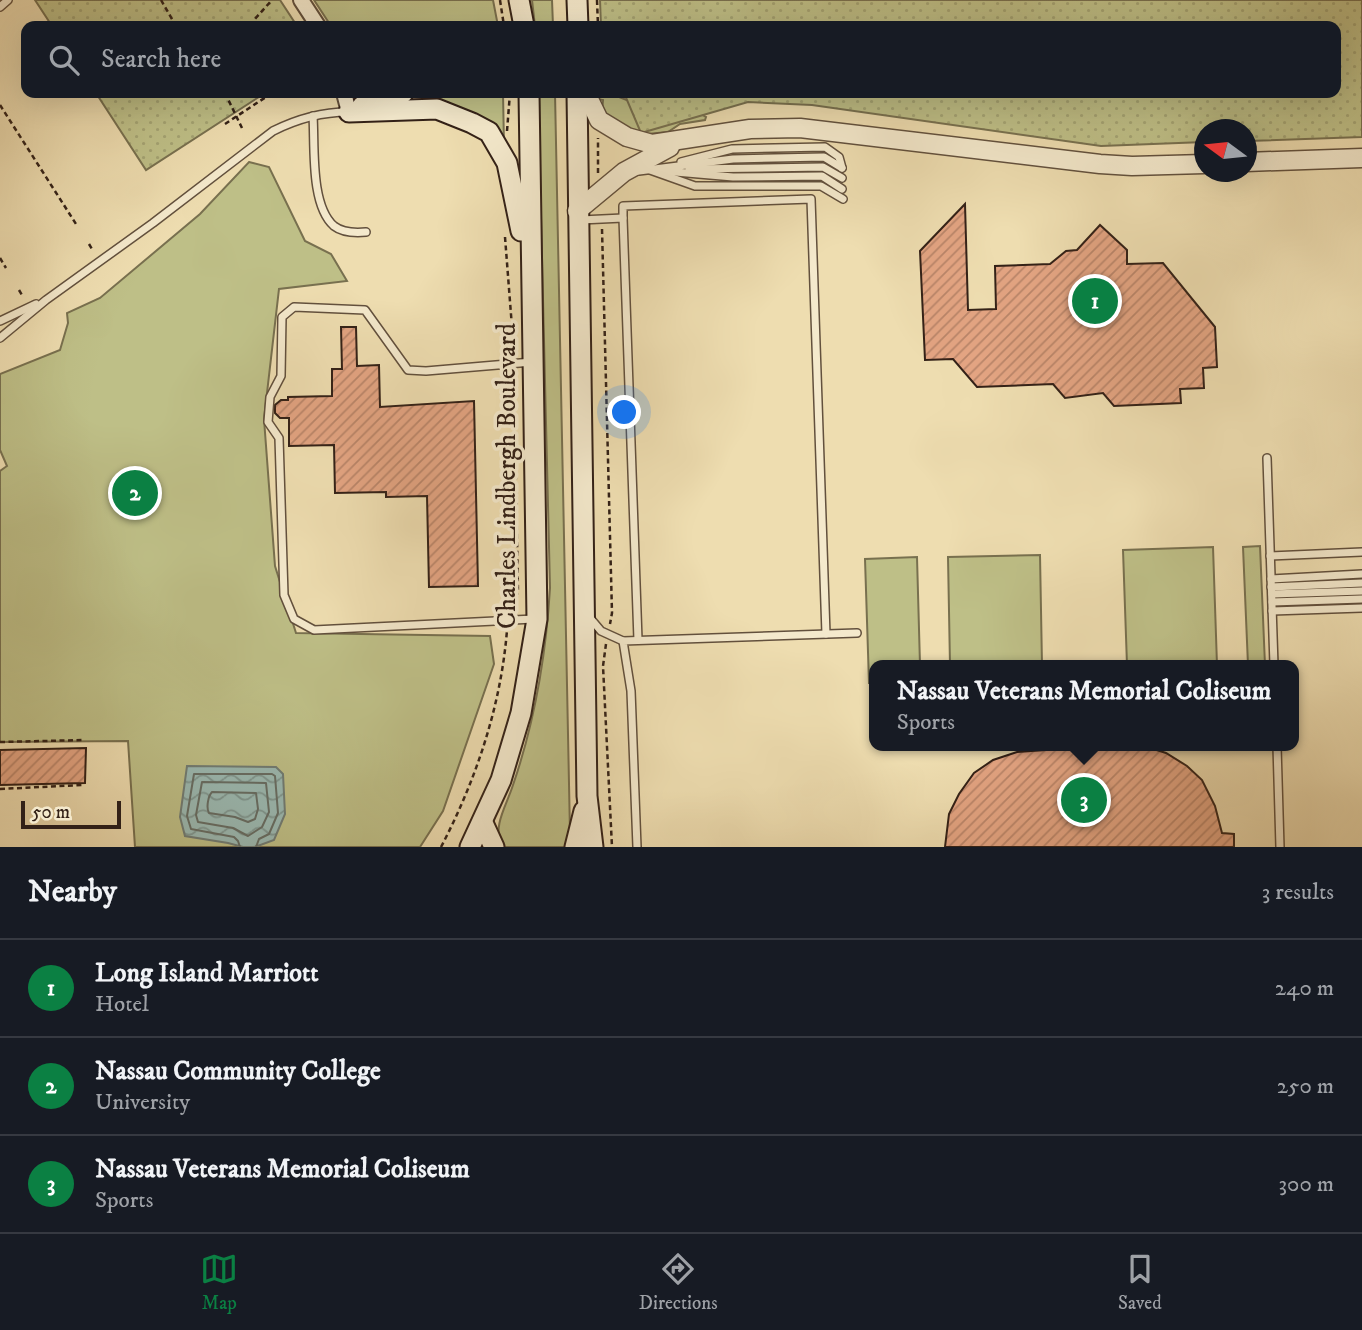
<!DOCTYPE html>
<html lang="en">
<head>
<meta charset="utf-8">
<style>
  :root { --surface:#171b24; --page:#20242c; --text:#f1f3f6; --muted:#9ea1a6; --line:#363941; --accent:#0b8043 }
  body { margin:0; font-family:"IM FELL DW Pica",serif; background:var(--page); color:var(--text) }
  .compass { position:absolute; left:1194px; top:119px; width:63px; height:63px; border-radius:50%; background:var(--surface); box-shadow:0 7px 28px #0002; rotate:285deg }
  .scale { position:absolute; left:21px; bottom:18px; width:100px; box-sizing:border-box; padding-left:7px; border:4px solid #332117; border-top:0; font-size:19px; line-height:24px; white-space:nowrap; color:#332117; -webkit-text-stroke:5px #f4e9cc; paint-order:stroke }
  .you { position:absolute; left:625px; top:413px; width:24px; height:24px; margin:-18px; border:5px solid #fff; border-radius:50%; background:#1a73e8; box-shadow:0 0 0 10px #1a73e833 }
  .badge { display:grid; place-items:center; width:46px; height:46px; border-radius:50%; background:var(--accent); color:#fff; font-size:23px; font-weight:700 }
  .pin { position:absolute; translate:-50% -50%; border:4px solid #fff; box-shadow:0 2px 7px #0006 }
  .popup { position:absolute; left:869px; top:660px; width:430px; height:91px; box-sizing:border-box; display:grid; place-content:center; border-radius:14px; background:var(--surface); filter:drop-shadow(0 2px 5px #0005); font-size:23px; white-space:nowrap; color:var(--muted) }
  .popup b { font-size:26px; color:var(--text) }
  .popup::after { content:''; position:absolute; left:50%; top:100%; margin-left:-14px; border:14px solid transparent; border-top-color:var(--surface) }
  .list { margin:0; padding:0; list-style:none }
  h2 { display:flex; justify-content:space-between; align-items:center; height:91px; margin:0; padding:0 28px; font-size:30px }
  h2 small { font-size:23px; font-weight:400; color:var(--muted) }
  .list li { display:grid; grid-template-columns:46px 1fr auto; gap:21px; align-items:center; box-sizing:border-box; height:98px; padding:0 28px; border-top:2px solid var(--line) }
  .list b { display:block; font-size:26px; white-space:nowrap }
  .list p { margin:0; font-size:23px; white-space:nowrap; color:var(--muted) }
  .list em { font-size:23px; font-style:normal; color:var(--muted) }
  .icon { flex:none; width:38px; height:38px; fill:none; stroke:currentColor; stroke-width:2; stroke-linecap:round; stroke-linejoin:round }
  .map { position:relative; flex:none; width:1362px; height:847px; overflow:hidden }
  .search { position:absolute; background:var(--surface); box-shadow:0 7px 28px #0002; left:21px; right:21px; top:21px; height:77px; display:flex; align-items:center; gap:18px; box-sizing:border-box; padding:0 24px; border-radius:14px; color:var(--muted); font-size:26px }
  .sheet { height:385px; background:var(--surface) }
  nav { display:flex; justify-content:space-around; align-items:center; box-sizing:border-box; height:98px; border-top:2px solid var(--line); background:var(--surface); font-size:19px; color:var(--muted) }
  nav a { display:grid; justify-items:center; gap:4px }
  nav .on { color:var(--accent) }
  .map>svg:first-child { display:block }
  .grass { fill:#bebf87; stroke:#78704f; stroke-width:2 }
  .park { fill:url(#park-dots); stroke:#78704f; stroke-width:2 }
  .water { fill:url(#water-waves); stroke:#717d75; stroke-width:2 }
  .lines { fill:none; stroke-linecap:round; stroke-linejoin:round }
  .shore { stroke:#676e65; stroke-width:2 }
  .building { fill:url(#building-hatch); stroke:#332117; stroke-width:2 }
  .service-casing { stroke:#62503d; stroke-width:10 }
  .minor-casing { stroke:#62503d; stroke-width:18 }
  .tertiary-casing { stroke:#62503d; stroke-width:21 }
  .secondary-casing { stroke:#332117; stroke-width:23 }
  .path { stroke:#332117; stroke-width:2.5; stroke-dasharray:5 3.5; stroke-linecap:butt }
  .service { stroke:#f4e9cc; stroke-width:7 }
  .minor { stroke:#f4e9cc; stroke-width:14 }
  .tertiary { stroke:#f4e9cc; stroke-width:18 }
  .secondary { stroke:#f4e9cc; stroke-width:19 }
  .labels { text-anchor:middle; dominant-baseline:central; stroke-width:7; stroke-linejoin:round; paint-order:stroke }
  .street-label { font-size:26px; fill:#332117; stroke:#f4e9cc }
</style>
</head>
<body>
<div class="map">
<svg width="1362" height="847" viewBox="0 0 1362 847">
  <defs>
    <pattern id="park-dots" width="8" height="8" patternUnits="userSpaceOnUse" patternTransform="scale(1.75)"><rect width="8" height="8" fill="#bebf87"/><path d="M2 2h.1M6 6h.1" fill="none" stroke="#a4a474" stroke-width="1.8" stroke-linecap="round"/></pattern>
    <pattern id="water-waves" width="16" height="10" patternUnits="userSpaceOnUse" patternTransform="scale(1.75)"><rect width="16" height="10" fill="#9bbab3"/><path d="M0 5q4-4 8 0t8 0" fill="none" stroke="#7f9791"/></pattern>
    <pattern id="building-hatch" width="6" height="6" patternUnits="userSpaceOnUse" patternTransform="scale(1.75)"><rect width="6" height="6" fill="#e3a482"/><path d="M-1 1l2-2M0 6l6-6M5 7l2-2" fill="none" stroke="#b98569"/></pattern>
  </defs>
  <rect width="100%" height="100%" fill="#eeddb0"/>
  <filter id="stains"><feTurbulence type="fractalNoise" baseFrequency=".00286" numOctaves="4"/><feColorMatrix values="0 0 0 0 .2 0 0 0 0 .09 0 0 0 0 .02 0 0 0 .5 -.17"/></filter>
  <radialGradient id="worn" r=".72"><stop offset=".6" stop-color="#630" stop-opacity="0"/><stop offset="1" stop-color="#630" stop-opacity=".3"/></radialGradient>
  <g class="grass">
    <polygon points="314,0 493,0 498,26 331,26"/>
    <polygon points="532,0 552,0 553,26 535,26"/>
    <polygon points="465,93 503,93 504,145 421,101"/>
    <path d="M538 93H555L570 833 566 847H501C493 824 506 807 513 785 535 721 546 655 550 588Z"/>
    <polygon points="591,93 609,93 672,118 697,112 706,117 705,120 680,124 668,132 636,135 602,113 603,100 597,99"/>
    <polygon points="249,162 269,167 305,241 331,254 347,281 279,289 264,419 275,566 296,633 490,636 494,664 443,811 420,847 135,847 128,741 0,742 0,471 7,466 0,450 0,374 60,350 68,323 67,313 100,298 200,214"/>
    <polygon points="1260,546 1265,665 1248,665 1243,547"/>
    <polygon points="1213,547 1217,665 1127,665 1123,550"/>
    <polygon points="1040,555 1042,665 950,665 948,557"/>
    <polygon points="917,557 920,665 874,665 874,683 869,683 865,559"/>
  </g>
  <g class="park">
    <polygon points="35,0 280,0 297,26 52,26"/>
    <polygon points="600,0 1362,0 1362,137 1247,141 1246,130 1204,130 1204,142 1101,146 812,105 748,102 641,133 624,93 1336,93 1336,26 601,26"/>
    <polygon points="96,93 265,93 146,170"/>
  </g>
  <polygon class="water" points="187,766 276,767 283,774 285,814 274,840 255,847 243,847 228,843 185,836 180,817"/>
  <g class="lines">
    <g class="shore">
      <polygon points="202,782 266,783 269,812 262,827 248,836 233,828 198,822 196,815"/>
      <path d="M212 792 256 793 258 809 255 819 248 822 235 817 209 813C206 808 208 796 212 792Z"/>
      <polyline points="240,847 238,841 234,837 191,829 187,816 194,774 272,774 275,776 278,813 269,834 259,839 256,847"/>
    </g>
  </g>
  <g class="building">
    <polygon points="965,204 968,310 996,309 995,266 1050,264 1066,251 1077,250 1100,225 1127,250 1127,264 1163,263 1215,327 1217,367 1203,368 1204,388 1180,389 1181,403 1114,406 1103,393 1065,398 1053,384 977,387 953,359 925,360 920,251"/>
    <polygon points="341,327 356,327 357,366 379,365 380,407 474,401 478,586 429,587 427,496 386,497 386,492 335,493 334,445 289,446 289,418 280,418 275,413 275,405 281,400 288,400 288,397 332,396 332,369 342,369"/>
    <polygon points="1104,746 1144,746 1166,753 1187,766 1202,780 1215,806 1222,833 1234,834 1234,847 945,847 949,814 959,794 974,773 993,760 1017,752"/>
    <polygon points="86,748 85,783 0,785 0,750"/>
  </g>
  <g class="lines">
    <defs>
      <g id="service">
        <polyline points="0,7 8,0"/>
        <path d="M313 116C315 146 310 205 334 226 343 233 355 233 366 232"/>
        <polyline points="681,162 732,149 825,147 839,157 842,168"/>
        <polyline points="689,169 823,167 842,178"/>
        <polyline points="650,170 695,186 821,186 843,199"/>
        <polyline points="639,171 733,159 824,157 842,168"/>
        <polyline points="664,171 733,177 822,176 842,189"/>
        <polyline points="623,218 623,206 811,199 826,634"/>
        <polyline points="581,220 623,218 638,640"/>
        <polyline points="0,321 36,304"/>
        <path d="M0 338 46 300 153 223 273 131C297 119 321 112 348 112"/>
        <polyline points="532,362 426,371 408,370 365,310 294,307 282,317 281,376 270,397 268,422 279,438 284,595 294,619 314,630 534,619"/>
        <polyline points="1267,458 1274,665"/>
        <polyline points="1270,556 1362,552"/>
        <polyline points="1271,579 1362,574"/>
        <polyline points="1271,587 1362,583"/>
        <polyline points="1272,594 1362,591"/>
        <polyline points="1272,602 1362,599"/>
        <polyline points="1272,611 1362,608"/>
        <polyline points="590,618 601,631 623,641"/>
        <polyline points="1277,746 1280,847"/>
        <polyline points="637,847 631,691 623,641 857,633"/>
      </g>
      <g id="minor">
        <polyline points="301,0 318,26"/>
        <polyline points="344,93 349,112"/>
      </g>
      <g id="tertiary">
        <polyline points="586,93 599,120 627,137 652,144 750,129 800,128 1100,164 1132,166 1204,164"/>
        <polyline points="1246,162 1362,158"/>
        <polyline points="577,211 624,172 670,147"/>
      </g>
      <g id="secondary">
        <polyline points="519,0 524,26"/>
        <polyline points="577,0 578,26"/>
        <polyline points="577,93 587,796 593,847"/>
        <polyline points="362,106 389,95 403,93"/>
        <polyline points="349,112 437,109 472,123 489,132 507,163 521,231"/>
        <polyline points="483,823 494,847"/>
        <polyline points="470,847 501,780 521,713 537,619 529,93"/>
        <polyline points="575,847 584,811"/>
      </g>
    </defs>
    <use href="#service" class="service-casing"/>
    <use href="#minor" class="minor-casing"/>
    <use href="#tertiary" class="tertiary-casing"/>
    <use href="#secondary" class="secondary-casing"/>
    <g class="path">
      <polyline points="161,0 176,26"/>
      <polyline points="500,0 504,26"/>
      <polyline points="597,0 598,26"/>
      <polyline points="251,26 254,20 272,0"/>
      <polyline points="225,93 242,128"/>
      <polyline points="0,105 76,224"/>
      <polyline points="225,124 272,93"/>
      <polyline points="507,131 510,93"/>
      <polyline points="598,173 598,138"/>
      <polyline points="602,229 612,613 610,624"/>
      <polyline points="505,237 514,353"/>
      <polyline points="89,244 92,249"/>
      <polyline points="0,258 6,268"/>
      <polyline points="19,290 22,295"/>
      <polyline points="504,610 514,601 518,592 514,373"/>
      <polyline points="606,644 603,666 612,847"/>
      <polyline points="0,742 85,740"/>
      <polyline points="0,789 82,785"/>
      <path d="M441 847C476 780 501 706 507 630"/>
    </g>
    <use href="#service" class="service"/>
    <use href="#minor" class="minor"/>
    <use href="#tertiary" class="tertiary"/>
    <use href="#secondary" class="secondary"/>
  </g>
  <g class="labels">
    <g class="street-label">
      <text transform="translate(507 476) rotate(-90)">Charles Lindbergh Boulevard</text>
    </g>
  </g>
  <rect width="100%" height="100%" filter="url(#stains)"/>
  <rect width="100%" height="100%" fill="url(#worn)"/>
</svg>
<svg class="compass" viewBox="-18 -18 36 36"><path d="M0-13l5 13h-10z" fill="#e53935"/><path d="M0 13l5-13h-10z" fill="#9ea1a6"/></svg>
<div class="scale">50 m</div>
<div class="you"></div>
<div class="pin badge" style="left:1095px;top:301px">1</div>
<div class="pin badge" style="left:135px;top:493px">2</div>
<div class="pin badge" style="left:1084px;top:800px">3</div>
<div class="popup"><b>Nassau Veterans Memorial Coliseum</b>Sports</div>
<div class="search"><svg class="icon" aria-label="search" viewBox="0 0 24 24"><circle cx="10" cy="10" r="6"/><path d="M15 15l6 6"/></svg>Search here</div>
</div>
<section class="sheet">
<h2>Nearby<small>3 results</small></h2>
<ul class="list">
<li><span class="badge">1</span><div><b>Long Island Marriott</b><p>Hotel</p></div><em>240 m</em></li>
<li><span class="badge">2</span><div><b>Nassau Community College</b><p>University</p></div><em>250 m</em></li>
<li><span class="badge">3</span><div><b>Nassau Veterans Memorial Coliseum</b><p>Sports</p></div><em>300 m</em></li>
</ul>
</section>
<nav>
<a class="on"><svg class="icon" aria-label="map" viewBox="0 0 24 24"><path d="M3 6l6-2 6 2 6-2v14l-6 2-6-2-6 2zM9 4v14M15 6v14"/></svg>Map</a>
<a><svg class="icon" aria-label="directions" viewBox="0 0 24 24"><path d="M12 3l9 9-9 9-9-9zM9 14v-3h6M13 9l2 2-2 2"/></svg>Directions</a>
<a><svg class="icon" aria-label="saved" viewBox="0 0 24 24"><path d="M7 4h10v16l-5-4-5 4z"/></svg>Saved</a>
</nav>
</body>
</html>
